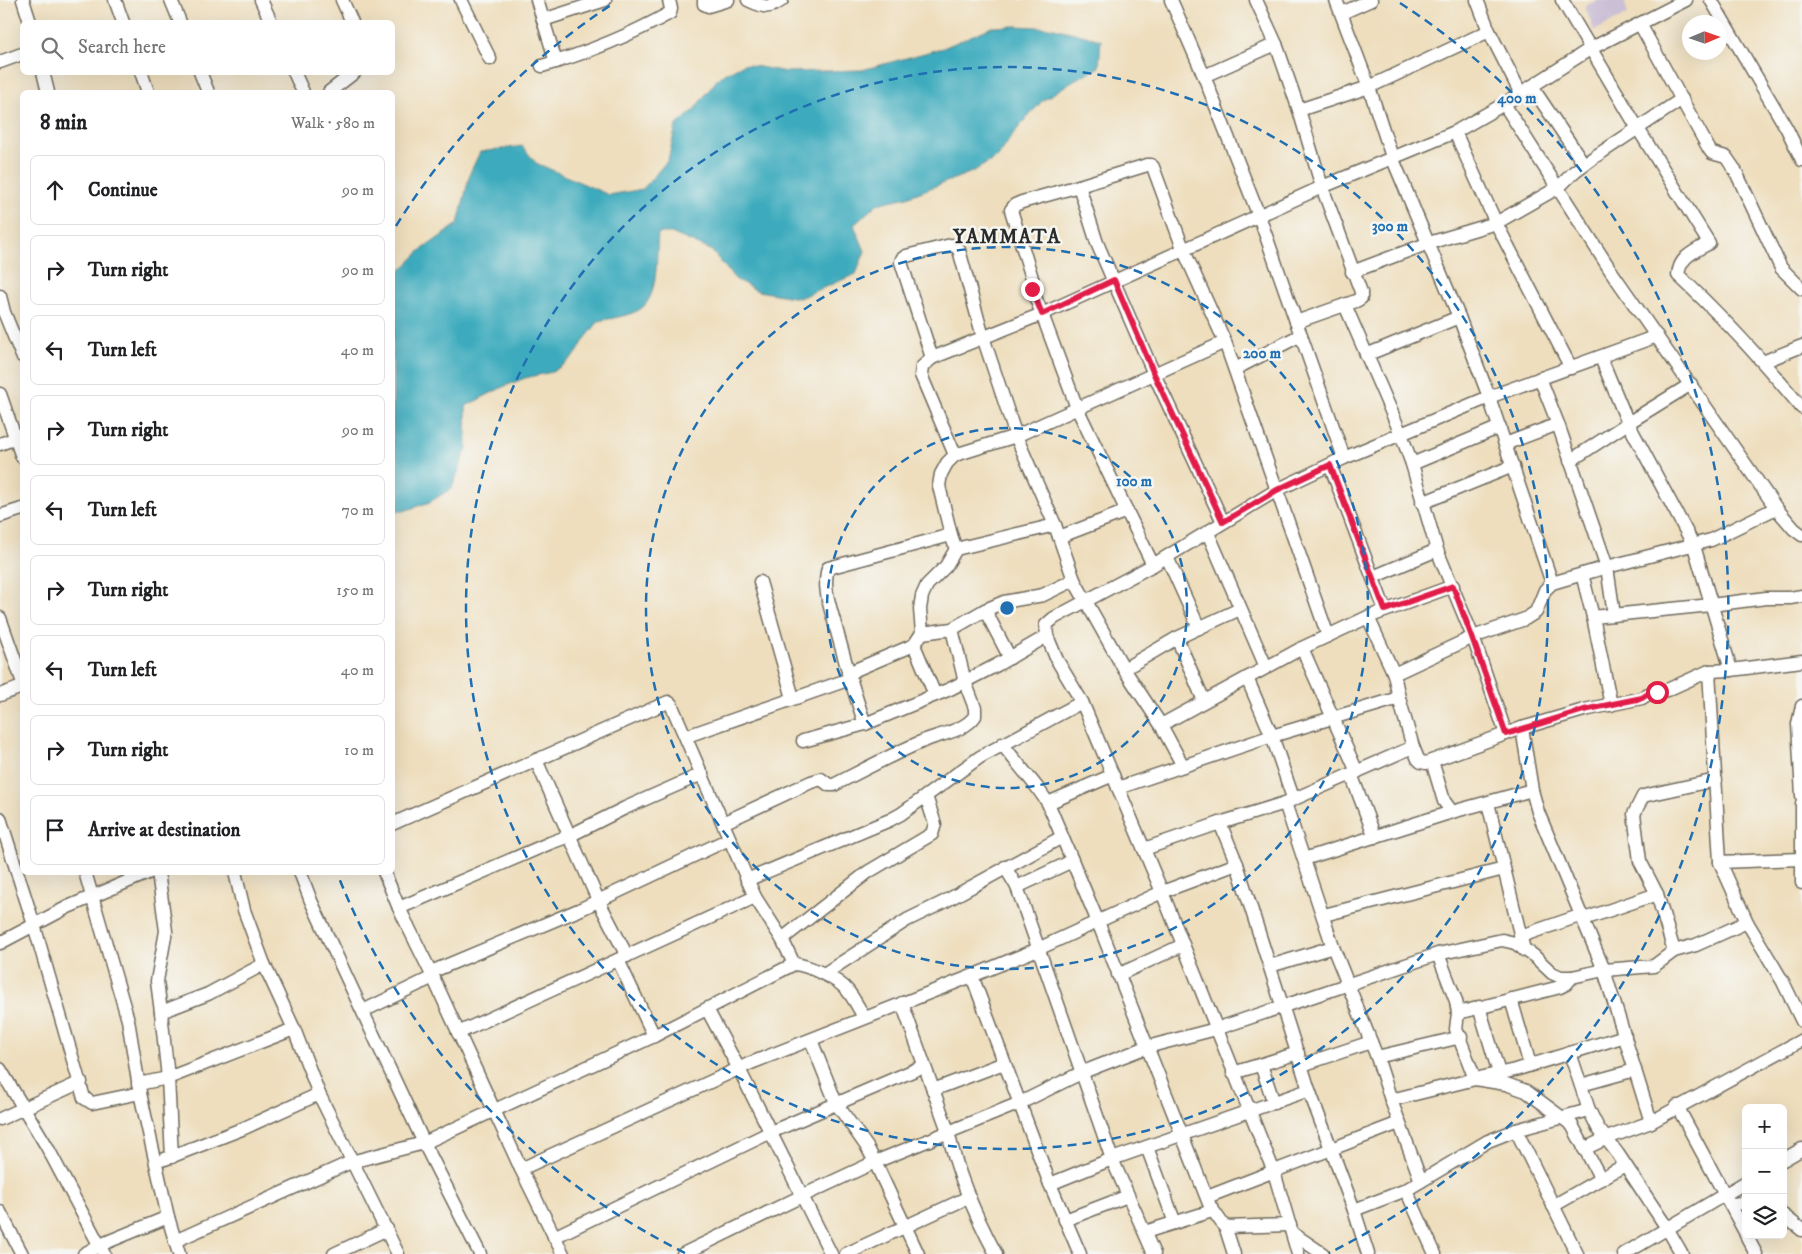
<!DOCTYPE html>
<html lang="en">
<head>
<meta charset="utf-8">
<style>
  :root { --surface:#fff; --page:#f6f6f6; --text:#202124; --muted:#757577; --line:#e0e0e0 }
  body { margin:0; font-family:"IM FELL DW Pica",serif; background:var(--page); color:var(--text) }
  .controls { position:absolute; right:15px; bottom:15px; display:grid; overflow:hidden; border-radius:8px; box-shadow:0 5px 20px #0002 }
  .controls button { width:45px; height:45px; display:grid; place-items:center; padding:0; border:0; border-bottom:1px solid var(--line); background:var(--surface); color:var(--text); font:25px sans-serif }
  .compass { position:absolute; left:1682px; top:15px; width:45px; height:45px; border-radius:50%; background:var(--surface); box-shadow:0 5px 20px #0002; rotate:88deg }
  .stop { position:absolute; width:15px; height:15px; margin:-11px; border:4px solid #e11d48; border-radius:50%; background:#fff }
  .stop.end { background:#e11d48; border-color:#fff; box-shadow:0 1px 5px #0008 }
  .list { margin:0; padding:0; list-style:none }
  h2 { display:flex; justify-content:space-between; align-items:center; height:65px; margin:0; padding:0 20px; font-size:21px }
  h2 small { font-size:16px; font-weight:400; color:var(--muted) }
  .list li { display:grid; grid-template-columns:32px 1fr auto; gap:15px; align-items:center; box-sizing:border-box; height:70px; margin:0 10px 10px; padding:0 10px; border:1px solid var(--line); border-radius:8px }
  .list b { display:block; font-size:19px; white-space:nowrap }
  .list em { font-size:16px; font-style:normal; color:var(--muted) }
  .icon { flex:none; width:28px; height:28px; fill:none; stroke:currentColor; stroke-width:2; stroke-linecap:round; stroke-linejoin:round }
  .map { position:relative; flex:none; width:1802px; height:1254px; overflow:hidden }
  .search { position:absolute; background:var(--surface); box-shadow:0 5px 20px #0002; left:20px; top:20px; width:375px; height:55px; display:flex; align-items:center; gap:12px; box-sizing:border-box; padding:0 18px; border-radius:8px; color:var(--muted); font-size:19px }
  .panel { position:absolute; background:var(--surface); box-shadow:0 5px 20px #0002; left:20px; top:90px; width:375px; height:785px; border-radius:8px }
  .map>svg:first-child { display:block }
  .industrial { fill:#cbbfd5 }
  .water { fill:#3eabbd; stroke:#346b74 }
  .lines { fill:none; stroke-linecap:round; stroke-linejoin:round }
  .minor-casing { stroke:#6f6a5e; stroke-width:15 }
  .minor { stroke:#fff; stroke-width:12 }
  .route { stroke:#e11d48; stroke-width:6 }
  .ring { fill:none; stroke:#1f6fb2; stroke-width:2.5; stroke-dasharray:9 6 }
  .labels { text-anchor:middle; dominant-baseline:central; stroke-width:5; stroke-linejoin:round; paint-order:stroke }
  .district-label { font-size:20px; font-weight:bold; letter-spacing:1px; fill:#2b2b2b; stroke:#f6f6f2 }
  .centre { fill:#1f6fb2; stroke:#f6f6f2; stroke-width:2.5 }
  .ring-label { font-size:15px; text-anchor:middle; font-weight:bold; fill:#1f6fb2; stroke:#f6f6f2; stroke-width:5; stroke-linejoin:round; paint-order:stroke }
</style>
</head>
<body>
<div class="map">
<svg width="1802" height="1254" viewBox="0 0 1802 1254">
  <rect width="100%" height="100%" fill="#f6f6f2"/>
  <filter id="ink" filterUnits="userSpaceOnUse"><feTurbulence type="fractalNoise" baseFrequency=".02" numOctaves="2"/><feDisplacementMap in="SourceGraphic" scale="10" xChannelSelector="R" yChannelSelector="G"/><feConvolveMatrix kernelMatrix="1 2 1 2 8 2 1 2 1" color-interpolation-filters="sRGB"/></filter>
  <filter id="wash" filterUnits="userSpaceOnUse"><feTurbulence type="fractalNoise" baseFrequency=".0096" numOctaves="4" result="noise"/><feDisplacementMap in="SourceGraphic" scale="20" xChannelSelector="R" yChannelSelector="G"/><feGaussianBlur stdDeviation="1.12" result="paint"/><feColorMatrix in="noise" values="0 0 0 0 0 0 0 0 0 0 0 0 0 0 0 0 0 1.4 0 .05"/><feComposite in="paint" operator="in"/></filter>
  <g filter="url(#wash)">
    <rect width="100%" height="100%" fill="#eedebd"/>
    <polygon class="industrial" points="1598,0 1624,0 1628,14 1594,31 1585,6"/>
    <path class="water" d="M1016 26 1054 28 1101 40 1099 67 1074 80 1042 101 1013 134 998 157 972 172 907 197 877 204 854 225 865 251 856 274 799 298 758 291 735 279 711 250 671 233H658C656 253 659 293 643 307 633 316 611 318 599 321L584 340 577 353 566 363 552 372 525 378 503 387 466 406 467 448 452 488 430 502 404 511H393V278L420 251 458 224 470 173 480 152 522 146 536 163 609 195 643 189 668 160 676 126 693 111 719 77 744 64 786 72 862 70 943 48 992 27Z"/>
  </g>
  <g filter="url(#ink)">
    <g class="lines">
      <defs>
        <g id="minor">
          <polyline points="23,0 30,22"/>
          <polyline points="115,0 123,22"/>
          <polyline points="171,0 180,22"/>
          <polyline points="261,0 271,22"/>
          <polyline points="342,0 352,22"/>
          <polyline points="461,0 490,59"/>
          <polyline points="537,0 556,62"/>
          <polyline points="704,0 704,4 708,6 728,0"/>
          <path d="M748 0C763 7 768 10 782 0"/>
          <polyline points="1171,0 1204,76 1259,216 1344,458"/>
          <polyline points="1256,0 1276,44 1299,110 1322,187 1361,292 1361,298 1356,301 1296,322"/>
          <polyline points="1336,0 1369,87 1392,157 1459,317 1489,397 1552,583"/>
          <polyline points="1477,0 1489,31 1521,94"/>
          <path d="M1562 0 1637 127 1709 243C1694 252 1680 256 1678 275 1722 316 1763 361 1802 408"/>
          <polyline points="1711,0 1787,129 1802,160"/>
          <polyline points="1342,13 1371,0"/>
          <polyline points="543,20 605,0"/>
          <polyline points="1640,24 1709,149 1712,153 1726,157 1735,170 1781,268 1802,289"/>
          <polyline points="0,62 22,54"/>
          <path d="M542 66C587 53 629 36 670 13L671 9 669 0"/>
          <polyline points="43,72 48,92"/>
          <polyline points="141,72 148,92"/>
          <polyline points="200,72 208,92"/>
          <polyline points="294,72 303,92"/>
          <polyline points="1204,76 1276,44"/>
          <polyline points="1532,87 1584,164"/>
          <polyline points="329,92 355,72"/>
          <polyline points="1504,104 1611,271 1776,508 1794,529 1802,535"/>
          <polyline points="1299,110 1369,87 1489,31"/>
          <polyline points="1455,132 1496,223 1571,368"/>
          <polyline points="1079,186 1097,243 1154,374 1223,522"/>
          <polyline points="1352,272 1429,243 1496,223 1559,187 1575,171 1593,158 1682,99"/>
          <polyline points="0,296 4,312 22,356"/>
          <polyline points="1345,305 1401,434 1412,464 1437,550 1473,637 1506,734"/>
          <polyline points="1366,355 1459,317"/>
          <polyline points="932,358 901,262 902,259 906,256 951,245 955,246 959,250 983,337 1016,436 1055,525 1074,580 1124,669 1161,725 1183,766"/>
          <polyline points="1601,358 1628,423 1694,546 1731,670"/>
          <polyline points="1763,362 1802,346"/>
          <polyline points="1235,369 1301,335"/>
          <polyline points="1540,378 1558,424 1607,567 1614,615"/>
          <polyline points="0,394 22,457"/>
          <polyline points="0,444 16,438"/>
          <polyline points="1505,444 1558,424"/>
          <polyline points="955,455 921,375 922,367 932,358 1042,314 1322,187 1455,132 1504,104 1590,49 1686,0"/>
          <polyline points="1570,461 1628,423 1691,384"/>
          <polyline points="1412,464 1500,427"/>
          <polyline points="1330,465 1385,610"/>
          <polyline points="1422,503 1513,466"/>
          <polyline points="0,516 22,509"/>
          <polyline points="1208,533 1266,667"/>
          <polyline points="1059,537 1127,511"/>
          <polyline points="956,549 951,535 939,486 941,474 947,463 955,455 1016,436 1225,342"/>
          <polyline points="1167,557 1199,628"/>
          <polyline points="1153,565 1077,408 1042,314 1032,289 1032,278 1011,210 1015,205 1022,202 1079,186 1147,165 1151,165 1153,167 1184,251 1225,342 1328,636"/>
          <polyline points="1582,574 1593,617 1611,705"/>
          <polyline points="1373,577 1437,550"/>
          <polyline points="760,582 793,698"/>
          <polyline points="985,610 1010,658"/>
          <polyline points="1368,617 1394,674 1399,698 1413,747 1418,759 1421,762 1426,763 1522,728 1584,710 1642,698 1648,694 1667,690 1709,671 1731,670 1802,661"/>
          <polyline points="1593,617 1711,605 1766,598 1790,598 1802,596"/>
          <polyline points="0,618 22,680"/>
          <polyline points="922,633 920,609 922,596 927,585 946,566 956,549 1055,525"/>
          <polyline points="1177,638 1204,701"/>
          <polyline points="914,645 935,695"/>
          <polyline points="1302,648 1357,772"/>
          <polyline points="1124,669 1177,638 1240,609"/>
          <polyline points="1709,671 1720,862 1747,922 1783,982 1802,1021"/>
          <polyline points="848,673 914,645 922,633 952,629 985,610 1004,602 1043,595 1074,580"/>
          <polyline points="1394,674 1473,637 1525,619 1536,612 1545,590 1552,583 1607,567 1711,540 1776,508"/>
          <polyline points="1247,678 1272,736 1293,798"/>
          <polyline points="0,695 22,687"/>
          <polyline points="1802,706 1798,724 1802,796"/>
          <path d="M865 724C854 693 845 661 836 628 831 609 822 588 828 568L951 535"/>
          <polyline points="1161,725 1302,648 1368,617 1453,586"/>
          <polyline points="1522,728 1532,790 1538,812 1604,970 1651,1122"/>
          <polyline points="687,736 850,679"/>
          <polyline points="803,741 865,724 950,689 997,665 1047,636"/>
          <polyline points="1002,744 1036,786 1048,803 1098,922 1210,1206 1226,1229 1234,1254"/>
          <polyline points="536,760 598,900 627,956"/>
          <polyline points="1432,761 1444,801 1452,812"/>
          <polyline points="1351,774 1375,837"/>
          <polyline points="1118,788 1272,736 1399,698"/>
          <polyline points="1048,803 1113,775"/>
          <polyline points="1285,803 1333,947 1377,1057 1391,1100 1421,1181"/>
          <polyline points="1488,803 1524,950"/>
          <polyline points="1802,803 1802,883"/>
          <polyline points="0,818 34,925 84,1098 92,1103 140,1093"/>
          <path d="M723 823 811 782 821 779 829 785H834C863 770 891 755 921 742 938 734 964 732 975 716V708L965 682 952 629"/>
          <polyline points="392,824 668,702 671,704 755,897 782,939 794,964"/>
          <polyline points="1144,849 1220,823 1285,803 1413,747"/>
          <polyline points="1304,859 1452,812 1532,790"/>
          <polyline points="1720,862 1802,859"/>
          <polyline points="1237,864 1309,1090 1354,1210 1368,1254"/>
          <polyline points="1005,867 1017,887 1112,1159 1154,1254"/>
          <polyline points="85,872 128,1020 140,1093 168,1217 179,1254"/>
          <polyline points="158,872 166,931 157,981 161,1012 168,1078 172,1157"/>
          <polyline points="235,872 244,910 264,964"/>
          <polyline points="300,872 311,901 424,1143 480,1254"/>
          <polyline points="384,872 399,908 433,977 521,1169 751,1063 972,976 1038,949 1162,892 1237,864 1220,823"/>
          <polyline points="747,880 890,820 901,814 980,757 1082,702"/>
          <polyline points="1017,887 1072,861"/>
          <polyline points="399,908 550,843 569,836 625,808 702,774"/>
          <polyline points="1324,915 1504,869"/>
          <polyline points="1584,919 1657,894"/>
          <polyline points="1521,936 1582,915"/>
          <polyline points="782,939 868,872 932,834 935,824 926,796"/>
          <polyline points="0,943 68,907 150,872"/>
          <polyline points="1674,951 1657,894 1640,861 1634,814 1643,796 1716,780"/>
          <polyline points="1438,954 1456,1001 1458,1013 1456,1029 1475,1079 1515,1070 1625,1036"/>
          <polyline points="618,960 654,1036"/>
          <polyline points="1270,966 1333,947"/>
          <polyline points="431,972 581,909 729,839"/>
          <polyline points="824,974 907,920 942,903 1062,837"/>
          <polyline points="1118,975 1183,945"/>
          <polyline points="972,976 1050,1184 1080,1254"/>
          <polyline points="1511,999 1530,1065"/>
          <path d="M902 1003 948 1131C957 1174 975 1215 996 1254"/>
          <polyline points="1479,1007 1499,1073"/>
          <polyline points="707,1009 739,1069 831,1254"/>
          <polyline points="363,1011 433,977"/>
          <polyline points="1458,1013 1560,987 1566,984 1572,977"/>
          <polyline points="294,1029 319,1094 398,1254"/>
          <polyline points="458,1033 755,897"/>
          <polyline points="811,1040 836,1103 867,1147 875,1162 918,1254"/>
          <polyline points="1570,1053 1589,1110 1598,1128 1618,1154 1667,1228 1682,1254"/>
          <polyline points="1377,1057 1461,1037"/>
          <polyline points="1261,1065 1274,1103"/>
          <polyline points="1302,1065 1371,1042"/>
          <polyline points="0,1069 46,1145 104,1254"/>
          <polyline points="1233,1073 1298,1053"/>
          <polyline points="138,1084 168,1078 294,1029 264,964 208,994 161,1012"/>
          <polyline points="1581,1085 1635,1070"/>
          <polyline points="933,1090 1004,1063"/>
          <polyline points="1391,1100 1475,1079 1506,1084 1526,1091 1572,1125 1601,1179"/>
          <polyline points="1677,1106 1746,1234"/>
          <polyline points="0,1119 81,1082"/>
          <polyline points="1516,1130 1577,1254"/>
          <polyline points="1147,1147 1175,1223"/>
          <polyline points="1584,1149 1607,1138 1651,1122 1802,1040"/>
          <polyline points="165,1159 242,1129 319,1094"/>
          <polyline points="1783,1160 1802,1149"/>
          <polyline points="521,1169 563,1254"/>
          <polyline points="1050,1184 1112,1159 1309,1090"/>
          <polyline points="1406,1190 1435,1254"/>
          <polyline points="1207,1197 1399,1123"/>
          <polyline points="1730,1204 1746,1203"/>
          <polyline points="1553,1206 1625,1165"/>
          <polyline points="1354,1210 1406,1190 1488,1141 1516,1130 1589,1110"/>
          <polyline points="0,1212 22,1254"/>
          <polyline points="1783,1215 1802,1230"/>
          <polyline points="1065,1220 1128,1196"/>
          <polyline points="1226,1229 1226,1227 1290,1225"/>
          <polyline points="1145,1232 1212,1211"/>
          <polyline points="1292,1233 1323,1254"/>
          <polyline points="1746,1235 1756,1254"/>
          <polyline points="554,1237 771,1132 924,1066"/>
          <path d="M175 1241 351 1162 424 1143 654 1036 794 964C808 965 838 979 847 990 854 998 859 1009 864 1017"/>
          <polyline points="84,1254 100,1245 168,1217"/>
          <polyline points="334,1254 387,1229"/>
          <polyline points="683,1254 802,1196 875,1162 1020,1103 1083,1072 1147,1047 1216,1029 1438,954 1502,940 1515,943 1534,956 1552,973 1561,977 1572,977 1604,970 1654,966 1674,951 1696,945 1747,922"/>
          <polyline points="846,1254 969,1197"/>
          <polyline points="1298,1254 1274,1172 1162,892 1082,702 1057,660 1047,636 1046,625 1054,618 1153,565 1277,490 1344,458 1489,397 1657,336"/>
          <polyline points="1624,1254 1746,1182"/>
        </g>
      </defs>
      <use href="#minor" class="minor-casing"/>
      <use href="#minor" class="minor"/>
    </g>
  </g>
  <g class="lines" filter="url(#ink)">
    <polyline class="route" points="1032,289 1042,314 1114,280 1154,374 1223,522 1277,490 1330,465 1385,610 1453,586 1472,637 1506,734 1584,710 1642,698 1648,694 1657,692"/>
  </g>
  <g class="ring">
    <circle cx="1007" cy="608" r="180"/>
    <circle cx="1007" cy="608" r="361"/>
    <circle cx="1007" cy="608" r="541"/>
    <path d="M685 1253A721 721 0 0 1 339 878M396 226A721 721 0 0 1 614 3M1400 3A721 721 0 0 1 1329 1253"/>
  </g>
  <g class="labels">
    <g class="district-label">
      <text x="1007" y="237">YAMMATA</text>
    </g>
  </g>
  <circle cx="1007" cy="608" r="8" class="centre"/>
  <g class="ring-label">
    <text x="1517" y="103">400 m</text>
    <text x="1390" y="231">300 m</text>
    <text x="1262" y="358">200 m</text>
    <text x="1134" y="486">100 m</text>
  </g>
</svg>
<div class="controls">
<button>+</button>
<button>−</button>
<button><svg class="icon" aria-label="layers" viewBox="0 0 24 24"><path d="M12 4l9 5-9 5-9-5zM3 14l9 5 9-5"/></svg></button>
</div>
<svg class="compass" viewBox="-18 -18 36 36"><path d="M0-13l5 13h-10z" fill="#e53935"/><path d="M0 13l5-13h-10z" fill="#757577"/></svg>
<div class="stop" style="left:1657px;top:692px"></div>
<div class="stop end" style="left:1032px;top:289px"></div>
<div class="search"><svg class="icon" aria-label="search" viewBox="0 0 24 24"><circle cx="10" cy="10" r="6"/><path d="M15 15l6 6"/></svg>Search here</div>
<section class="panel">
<h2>8 min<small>Walk · 580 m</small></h2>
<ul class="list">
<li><svg class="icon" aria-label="ahead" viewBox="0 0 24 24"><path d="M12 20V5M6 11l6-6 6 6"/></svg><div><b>Continue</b></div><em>90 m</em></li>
<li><svg class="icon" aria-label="right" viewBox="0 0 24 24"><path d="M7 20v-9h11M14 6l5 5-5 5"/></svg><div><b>Turn right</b></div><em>90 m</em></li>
<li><svg class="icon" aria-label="left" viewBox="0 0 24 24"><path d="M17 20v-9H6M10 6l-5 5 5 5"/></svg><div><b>Turn left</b></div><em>40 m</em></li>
<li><svg class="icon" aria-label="right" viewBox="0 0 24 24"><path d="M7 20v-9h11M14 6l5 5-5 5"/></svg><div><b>Turn right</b></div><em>90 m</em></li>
<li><svg class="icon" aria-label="left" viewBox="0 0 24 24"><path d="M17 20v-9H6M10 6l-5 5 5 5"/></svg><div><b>Turn left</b></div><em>70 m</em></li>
<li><svg class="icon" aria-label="right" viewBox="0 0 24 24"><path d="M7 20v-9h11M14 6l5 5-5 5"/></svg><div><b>Turn right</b></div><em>150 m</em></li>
<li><svg class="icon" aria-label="left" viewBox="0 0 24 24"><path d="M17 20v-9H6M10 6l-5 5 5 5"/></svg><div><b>Turn left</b></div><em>40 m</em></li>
<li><svg class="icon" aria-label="right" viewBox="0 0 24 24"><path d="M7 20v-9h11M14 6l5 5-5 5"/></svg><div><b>Turn right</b></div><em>10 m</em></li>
<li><svg class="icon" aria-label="arrive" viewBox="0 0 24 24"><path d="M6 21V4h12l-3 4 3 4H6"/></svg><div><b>Arrive at destination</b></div></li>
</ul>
</section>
</div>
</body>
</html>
